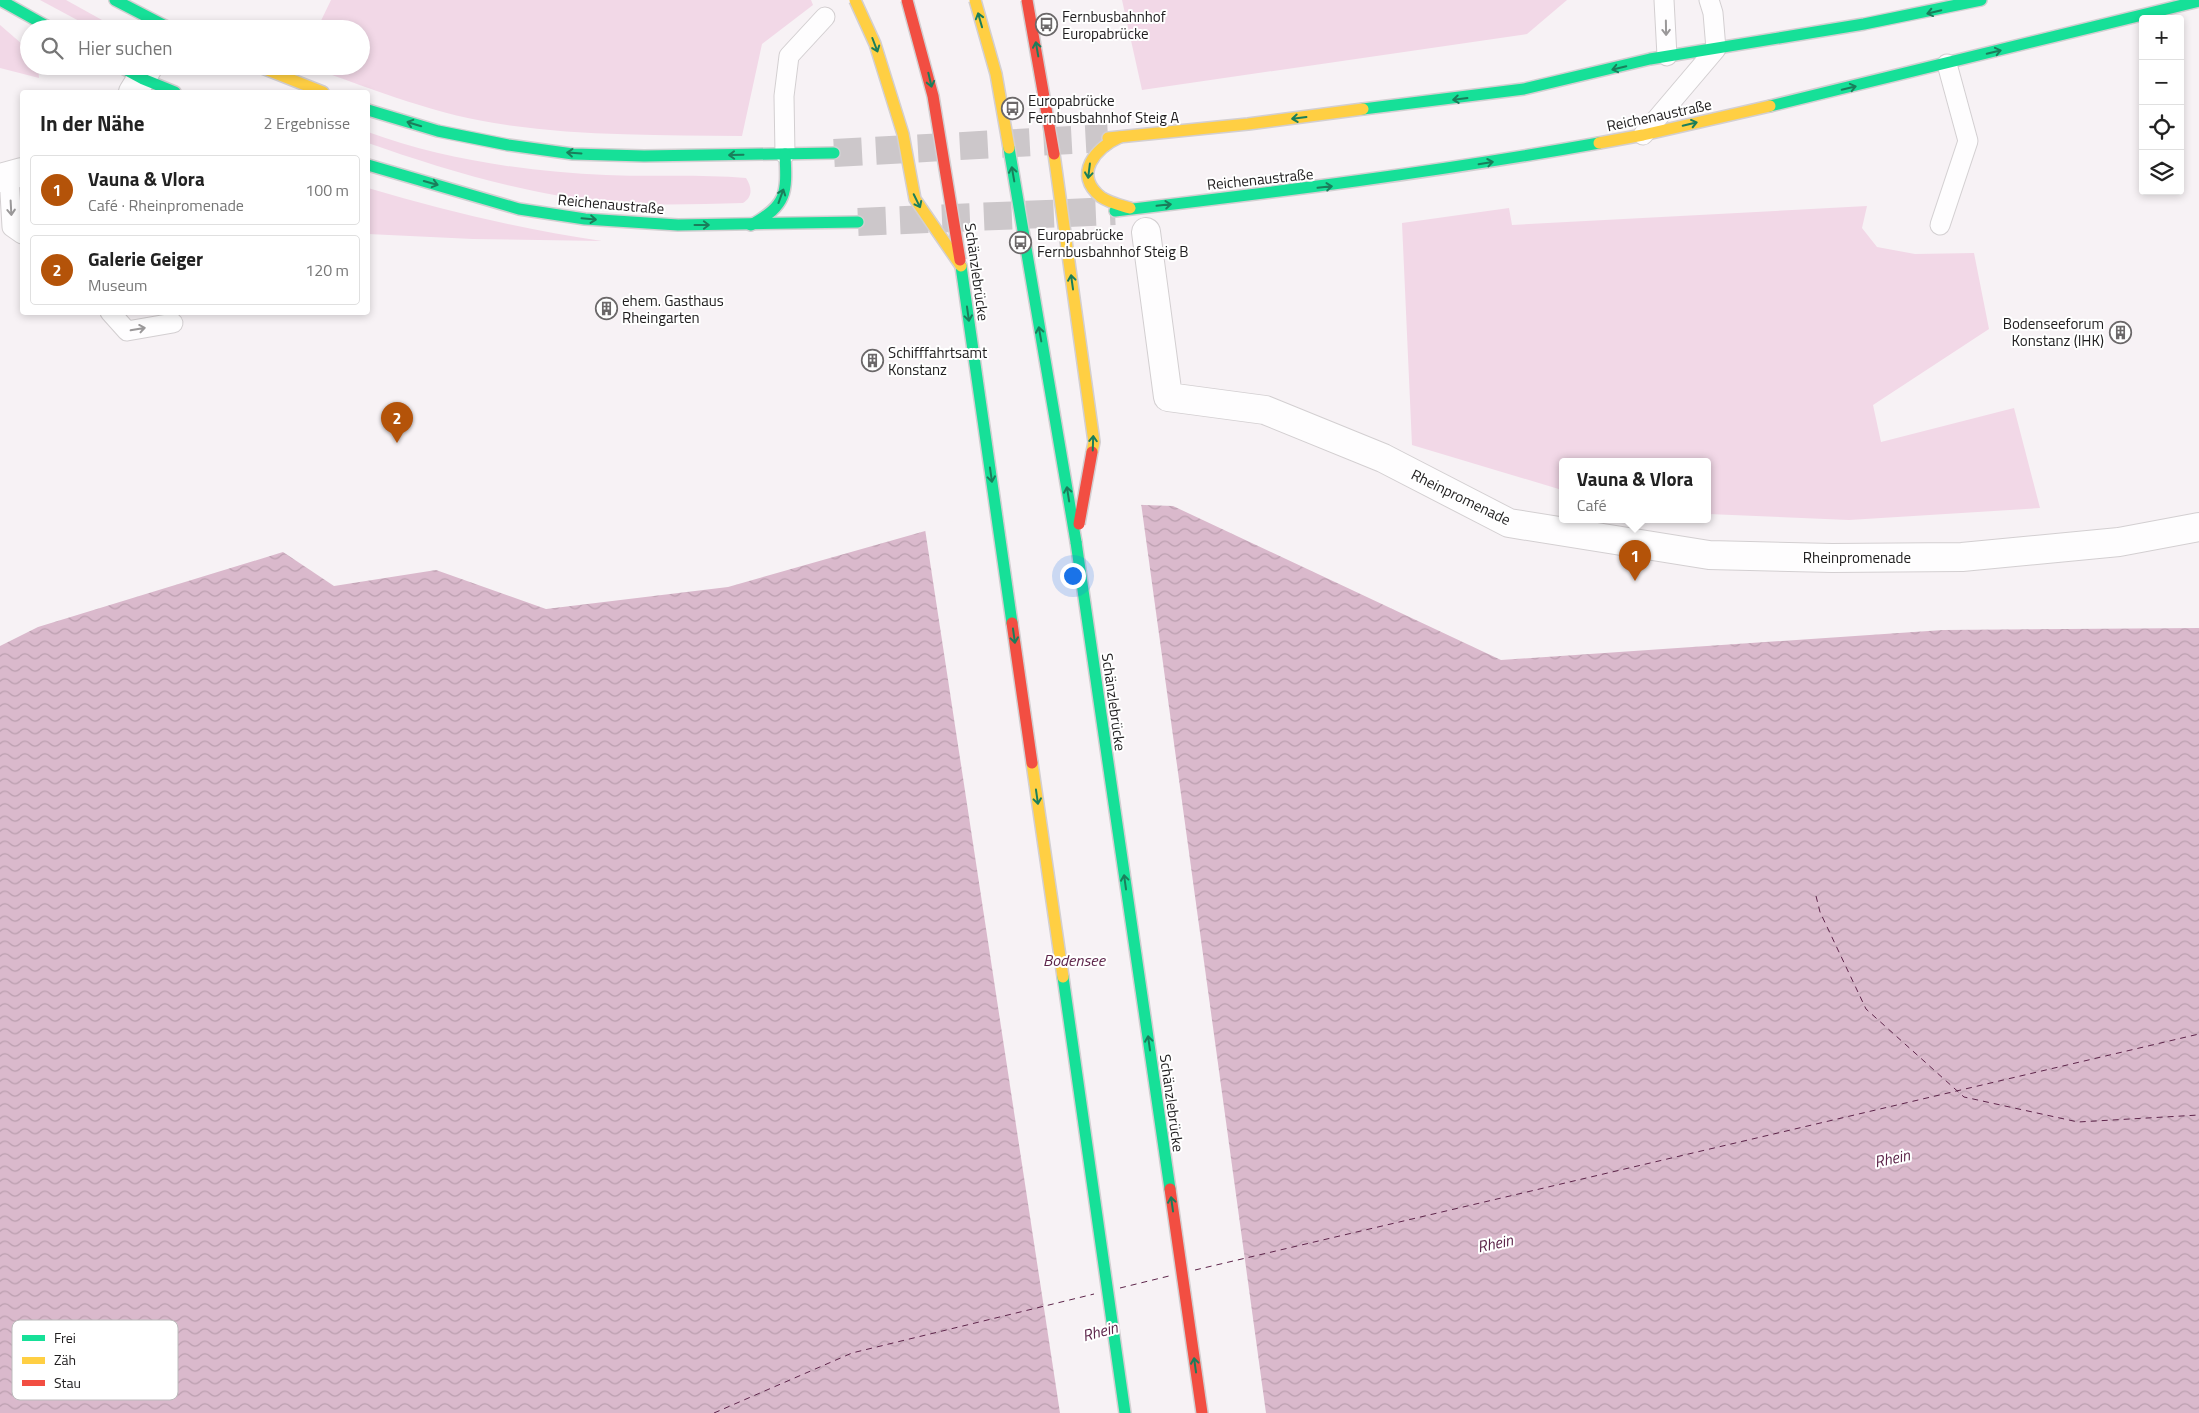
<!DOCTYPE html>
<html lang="de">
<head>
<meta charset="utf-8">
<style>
  :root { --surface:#fff; --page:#f2f2f2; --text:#222; --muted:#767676; --line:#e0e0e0; --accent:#b45309 }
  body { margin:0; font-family:"Titillium Web",sans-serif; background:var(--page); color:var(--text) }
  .controls { position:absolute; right:15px; top:15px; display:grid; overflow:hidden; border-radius:5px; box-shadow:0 2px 8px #0003 }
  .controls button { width:45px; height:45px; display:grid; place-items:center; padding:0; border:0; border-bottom:1px solid var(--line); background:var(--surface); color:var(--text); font:25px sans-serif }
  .you { position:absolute; left:1072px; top:575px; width:18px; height:18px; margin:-12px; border:4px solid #fff; border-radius:50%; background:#1a73e8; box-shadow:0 0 0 8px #1a73e833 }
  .badge { display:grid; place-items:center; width:32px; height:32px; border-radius:50%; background:var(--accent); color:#fff; font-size:16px; font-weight:700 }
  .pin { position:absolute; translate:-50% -41px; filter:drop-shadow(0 1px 2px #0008) }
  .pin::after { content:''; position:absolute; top:26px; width:18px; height:15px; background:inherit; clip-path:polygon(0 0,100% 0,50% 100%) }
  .popup { position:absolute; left:1559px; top:458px; width:152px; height:65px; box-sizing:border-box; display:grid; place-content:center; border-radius:5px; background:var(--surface); filter:drop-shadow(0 1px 4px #0005); font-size:16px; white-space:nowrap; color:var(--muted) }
  .popup b { font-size:19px; color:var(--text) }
  .popup::after { content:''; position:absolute; left:50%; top:100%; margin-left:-10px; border:10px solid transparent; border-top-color:var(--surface) }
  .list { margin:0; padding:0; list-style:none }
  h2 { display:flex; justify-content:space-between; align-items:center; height:65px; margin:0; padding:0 20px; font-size:21px }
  h2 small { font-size:16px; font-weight:400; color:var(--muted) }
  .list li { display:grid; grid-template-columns:32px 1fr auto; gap:15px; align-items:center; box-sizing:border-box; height:70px; margin:0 10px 10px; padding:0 10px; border:1px solid var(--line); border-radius:5px }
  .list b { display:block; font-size:19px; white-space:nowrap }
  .list p { margin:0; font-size:16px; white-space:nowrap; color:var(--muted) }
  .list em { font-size:16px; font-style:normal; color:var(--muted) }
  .icon { flex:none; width:28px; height:28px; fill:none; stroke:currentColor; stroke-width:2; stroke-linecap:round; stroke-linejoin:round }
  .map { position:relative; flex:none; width:2199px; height:1413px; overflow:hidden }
  .search { position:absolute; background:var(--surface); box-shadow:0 2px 8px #0003; left:20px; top:20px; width:350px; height:55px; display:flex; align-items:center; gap:12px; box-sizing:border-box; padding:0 18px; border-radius:28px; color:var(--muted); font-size:19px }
  .panel { position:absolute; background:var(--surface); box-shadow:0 2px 8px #0003; left:20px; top:90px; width:350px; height:225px; border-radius:5px }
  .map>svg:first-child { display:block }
  .grass { fill:#f2d8e7 }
  .water { fill:url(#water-waves) }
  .pier { fill:#f7f2f5 }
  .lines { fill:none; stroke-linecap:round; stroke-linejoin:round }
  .ferry { stroke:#5d254a; stroke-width:1; stroke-dasharray:6 5; stroke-linecap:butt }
  .primary-tunnel { stroke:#ccc7ca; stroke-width:28; stroke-dasharray:28 14; stroke-linecap:butt }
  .lane-casing { stroke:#d3cfd1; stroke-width:21 }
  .street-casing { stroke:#d3cfd1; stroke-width:30 }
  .fast-casing { stroke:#d3cfd1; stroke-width:14 }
  .slow-casing { stroke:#d3cfd1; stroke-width:14 }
  .jam-casing { stroke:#d3cfd1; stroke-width:14 }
  .lane { stroke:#fefdfe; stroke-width:19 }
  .street { stroke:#fefdfe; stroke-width:28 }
  .fast { stroke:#16e098; stroke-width:11 }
  .slow { stroke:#ffcf43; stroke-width:11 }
  .jam { stroke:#f24e42; stroke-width:11 }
  .fast-bridge-casing { stroke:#d3cfd1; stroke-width:14; stroke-linecap:butt }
  .slow-bridge-casing { stroke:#d3cfd1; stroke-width:14; stroke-linecap:butt }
  .jam-bridge-casing { stroke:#d3cfd1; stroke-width:14; stroke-linecap:butt }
  .fast-bridge { stroke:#16e098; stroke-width:11 }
  .slow-bridge { stroke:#ffcf43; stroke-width:11 }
  .jam-bridge { stroke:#f24e42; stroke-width:11 }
  .oneway { stroke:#1a7e5b }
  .oneway2 { stroke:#9a9899 }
  .labels { text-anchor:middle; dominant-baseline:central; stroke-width:4; stroke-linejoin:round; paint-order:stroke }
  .poi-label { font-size:15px; fill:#1f1d1e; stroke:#fff; text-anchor:start }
  .street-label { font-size:15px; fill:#1f1d1e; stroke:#fff }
  .water-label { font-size:16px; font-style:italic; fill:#5d254a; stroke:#fff }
  .key { fill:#fff; stroke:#bcbbbc; stroke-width:1 }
  .key-label { font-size:14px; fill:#1f1d1e }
</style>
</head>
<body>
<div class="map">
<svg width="2199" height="1413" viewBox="0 0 2199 1413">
  <defs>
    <pattern id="water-waves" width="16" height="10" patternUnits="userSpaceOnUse" patternTransform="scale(1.25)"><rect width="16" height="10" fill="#dab9cc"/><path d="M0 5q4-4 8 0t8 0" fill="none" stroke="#bb9faf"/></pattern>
  </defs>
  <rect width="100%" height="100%" fill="#f7f2f5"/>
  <g class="grass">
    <polygon points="40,0 66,0 102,20 97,29 94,29"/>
    <path d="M331 0H811L813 5 762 44 742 136C664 135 584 136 507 125 439 116 374 90 310 67L361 66V29H317Z"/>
    <polygon points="1122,0 1567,0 1527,34 1142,90"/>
    <polygon points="0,25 29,50 29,66 38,66 39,78 0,68"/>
    <path d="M368 132C441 159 528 172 606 175 653 177 700 174 746 178 752 187 753 197 743 203 697 204 652 206 606 202 528 195 442 169 368 143Z"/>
    <path d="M368 188C446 211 521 229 602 241L473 239 368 234Z"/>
    <polygon points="1867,206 1862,228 1877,247 1915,254 1974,253 1989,329 1873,405 1881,442 2014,408 2040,508 1849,520 1708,514 1708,462 1562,462 1562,490 1412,445 1402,223 1509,208 1512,225"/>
  </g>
  <polygon class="water" points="1031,501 1173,506 1501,660 1943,630 2199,628 2199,1413 0,1413 0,646 38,627 283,552 334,586 436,570 546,609 728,587"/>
  <polygon class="pier" points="1031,499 1141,503 1266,1413 1060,1413 925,529"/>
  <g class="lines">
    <g class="ferry">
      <polyline points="1816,896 1820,912 1866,1009 1964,1097 2078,1122 2199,1115"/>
      <polyline points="1195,1270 2199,1034"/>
      <polyline points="1120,1288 1169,1276"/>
      <polyline points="714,1413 852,1353 1094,1294"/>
    </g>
    <g class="primary-tunnel">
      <polyline points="834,153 1108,138"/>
      <polyline points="858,222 1115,211"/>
    </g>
    <defs>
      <g id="lane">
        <polyline points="1664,0 1667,56"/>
        <polyline points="1643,135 1716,49 1713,13 1709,0"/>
        <polyline points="785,154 784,96 789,56 825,17"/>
        <polyline points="9,176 12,227 22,234"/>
        <polyline points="1940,225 1968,141 1947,64"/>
        <polyline points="110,312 127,331 173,323"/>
      </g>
      <g id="street">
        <polyline points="133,92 149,66"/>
        <polyline points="0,178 22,172"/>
        <polyline points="1146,232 1168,397 1265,410 1383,458 1509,523 1709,555 1832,558 1962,557 2119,542 2199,527"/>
      </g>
      <g id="fast">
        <polyline points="0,0 52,29"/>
        <polyline points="115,0 171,29"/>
        <polyline points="119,66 143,79 175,92"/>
        <polyline points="1770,106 2199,1"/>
        <polyline points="1363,109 1524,89 1650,59 1864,24 1981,0"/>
        <polyline points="368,110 438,131 508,145 573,154 644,156 834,153"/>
        <polyline points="368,165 519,209 585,219 678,225 858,222"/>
        <path d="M1115 211C1277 192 1438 172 1599 143"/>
        <path d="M751 225C787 205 787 194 785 154"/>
        <polyline points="961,266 1012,623"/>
        <polyline points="1076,542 1170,1189"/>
        <polyline points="1063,977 1125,1413"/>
      </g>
      <g id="slow">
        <polyline points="257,66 323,92"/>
        <path d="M1120 137C1096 148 1072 174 1101 197 1110 203 1120 205 1130 208"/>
        <polyline points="1108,138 1248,124 1363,109"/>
        <polyline points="1599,143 1643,135 1770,106"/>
        <polyline points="1032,763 1063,977"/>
      </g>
      <g id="jam">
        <polyline points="1012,623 1032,763"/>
        <polyline points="1170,1189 1202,1413"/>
      </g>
    </defs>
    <use href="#lane" class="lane-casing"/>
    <use href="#street" class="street-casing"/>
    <use href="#fast" class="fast-casing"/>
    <use href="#slow" class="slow-casing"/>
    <use href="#jam" class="jam-casing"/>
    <use href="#lane" class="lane"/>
    <use href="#street" class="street"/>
    <use href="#fast" class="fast"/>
    <use href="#slow" class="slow"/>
    <use href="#jam" class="jam"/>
    <defs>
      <polyline id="fast-bridge" points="1009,148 1076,542"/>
      <g id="slow-bridge">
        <polyline points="855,0 875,44 903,134 915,199 961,266"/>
        <polyline points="975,0 996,74 1009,148"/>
        <polyline points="1054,154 1094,442 1092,452"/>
      </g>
      <g id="jam-bridge">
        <polyline points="907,0 933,96 960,260"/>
        <polyline points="1027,0 1054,154"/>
        <polyline points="1079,524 1092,452"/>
      </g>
    </defs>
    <use href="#fast-bridge" class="fast-bridge-casing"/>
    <use href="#slow-bridge" class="slow-bridge-casing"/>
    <use href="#jam-bridge" class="jam-bridge-casing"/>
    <use href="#fast-bridge" class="fast-bridge"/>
    <use href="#slow-bridge" class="slow-bridge"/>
    <use href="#jam-bridge" class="jam-bridge"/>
  </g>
  <defs><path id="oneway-shaft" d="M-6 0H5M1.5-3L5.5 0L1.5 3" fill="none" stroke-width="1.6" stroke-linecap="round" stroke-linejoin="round" transform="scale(1.25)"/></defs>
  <g class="oneway">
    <use href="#oneway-shaft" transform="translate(1934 12) rotate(167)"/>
    <use href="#oneway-shaft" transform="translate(980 20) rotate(-106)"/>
    <use href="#oneway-shaft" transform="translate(875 45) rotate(69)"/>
    <use href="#oneway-shaft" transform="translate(1037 49) rotate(-100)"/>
    <use href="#oneway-shaft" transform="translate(1994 52) rotate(-14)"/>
    <use href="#oneway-shaft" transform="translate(1619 68) rotate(166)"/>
    <use href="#oneway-shaft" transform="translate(930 80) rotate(77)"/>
    <use href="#oneway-shaft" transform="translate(1849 88) rotate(-14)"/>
    <use href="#oneway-shaft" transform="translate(1460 99) rotate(173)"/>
    <use href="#oneway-shaft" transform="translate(1299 118) rotate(173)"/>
    <use href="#oneway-shaft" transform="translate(414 124) rotate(-163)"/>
    <use href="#oneway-shaft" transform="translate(1690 124) rotate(-13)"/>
    <use href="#oneway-shaft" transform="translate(574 153) rotate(-176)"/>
    <use href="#oneway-shaft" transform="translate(736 155) rotate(179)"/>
    <use href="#oneway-shaft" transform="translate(1486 163) rotate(-9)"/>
    <use href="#oneway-shaft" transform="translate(1089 171) rotate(97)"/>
    <use href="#oneway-shaft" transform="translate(1013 174) rotate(-100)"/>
    <use href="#oneway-shaft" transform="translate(431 183) rotate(16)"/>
    <use href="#oneway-shaft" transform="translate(1325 187) rotate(-6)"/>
    <use href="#oneway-shaft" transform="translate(781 196) rotate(-70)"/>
    <use href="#oneway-shaft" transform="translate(917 201) rotate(64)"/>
    <use href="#oneway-shaft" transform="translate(1164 205) rotate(-6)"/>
    <use href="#oneway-shaft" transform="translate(589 219) rotate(5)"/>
    <use href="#oneway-shaft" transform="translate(702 225)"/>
    <use href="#oneway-shaft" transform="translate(1072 282) rotate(-98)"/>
    <use href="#oneway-shaft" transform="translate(968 314) rotate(82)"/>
    <use href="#oneway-shaft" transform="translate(1040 334) rotate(-100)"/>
    <use href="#oneway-shaft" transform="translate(1093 443) rotate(-88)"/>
    <use href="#oneway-shaft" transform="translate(991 475) rotate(82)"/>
    <use href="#oneway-shaft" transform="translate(1068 494) rotate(-99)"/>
    <use href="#oneway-shaft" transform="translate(1014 636) rotate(82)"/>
    <use href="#oneway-shaft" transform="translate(1037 797) rotate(82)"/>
    <use href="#oneway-shaft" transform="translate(1125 882) rotate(-98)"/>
    <use href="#oneway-shaft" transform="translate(1149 1043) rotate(-98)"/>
    <use href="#oneway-shaft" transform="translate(1172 1204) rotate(-98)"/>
    <use href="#oneway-shaft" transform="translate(1195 1365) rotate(-98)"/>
  </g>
  <g class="oneway2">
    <use href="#oneway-shaft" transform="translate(1666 28) rotate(89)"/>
    <use href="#oneway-shaft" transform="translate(11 208) rotate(87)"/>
    <use href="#oneway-shaft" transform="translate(138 329) rotate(-10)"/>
  </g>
  <defs>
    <symbol id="bus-ring" viewBox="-11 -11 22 22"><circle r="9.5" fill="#fff" stroke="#6b6869" stroke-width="1.5"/><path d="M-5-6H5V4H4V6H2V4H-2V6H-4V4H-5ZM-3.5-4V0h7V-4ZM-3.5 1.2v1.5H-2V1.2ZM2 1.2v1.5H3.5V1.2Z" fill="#6b6869"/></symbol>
    <symbol id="building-ring" viewBox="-11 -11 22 22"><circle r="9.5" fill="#fff" stroke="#6b6869" stroke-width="1.5"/><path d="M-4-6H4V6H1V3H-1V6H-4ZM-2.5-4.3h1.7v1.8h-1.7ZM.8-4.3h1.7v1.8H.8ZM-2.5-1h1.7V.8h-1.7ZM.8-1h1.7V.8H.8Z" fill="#6b6869"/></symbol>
  </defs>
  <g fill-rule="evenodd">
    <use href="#bus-ring" x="1034" y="12" width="25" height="25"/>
    <use href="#bus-ring" x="1000" y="96" width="25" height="25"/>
    <use href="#bus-ring" x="1008" y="230" width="25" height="25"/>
    <use href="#building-ring" x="594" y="296" width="25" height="25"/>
    <use href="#building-ring" x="2108" y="320" width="25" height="25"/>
    <use href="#building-ring" x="860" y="348" width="25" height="25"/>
  </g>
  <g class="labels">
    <g class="poi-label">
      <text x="1062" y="16">Fernbusbahnhof<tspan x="1062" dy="17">Europabrücke</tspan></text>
      <text x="1028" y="100">Europabrücke<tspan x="1028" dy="17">Fernbusbahnhof Steig A</tspan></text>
      <text x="1037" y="234">Europabrücke<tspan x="1037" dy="17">Fernbusbahnhof Steig B</tspan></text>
      <text x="622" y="300">ehem. Gasthaus<tspan x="622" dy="17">Rheingarten</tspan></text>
      <text x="2104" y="323" text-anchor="end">Bodenseeforum<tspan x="2104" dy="17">Konstanz (IHK)</tspan></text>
      <text x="888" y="352">Schifffahrtsamt<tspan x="888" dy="17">Konstanz</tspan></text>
    </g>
    <g class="street-label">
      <text transform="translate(1659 115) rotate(-12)">Reichenaustraße</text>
      <text transform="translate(1260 179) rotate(-6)">Reichenaustraße</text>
      <text transform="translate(611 204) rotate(5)">Reichenaustraße</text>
      <text transform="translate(977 272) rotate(82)">Schänzlebrücke</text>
      <text transform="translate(1461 497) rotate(26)">Rheinpromenade</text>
      <text x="1857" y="557">Rheinpromenade</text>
      <text transform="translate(1114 702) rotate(82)">Schänzlebrücke</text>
      <text transform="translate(1172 1103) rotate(82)">Schänzlebrücke</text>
    </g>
    <g class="water-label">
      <text x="1074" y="960">Bodensee</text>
      <text transform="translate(1892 1158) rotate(-12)">Rhein</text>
      <text transform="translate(1495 1243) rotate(-12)">Rhein</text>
      <text transform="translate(1100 1331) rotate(-15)">Rhein</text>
    </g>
  </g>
  <rect x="12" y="1320" width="166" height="80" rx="8" class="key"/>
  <rect x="22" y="1335" width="23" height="6" fill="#16e098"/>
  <rect x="22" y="1357" width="23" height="7" fill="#ffcf43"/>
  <rect x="22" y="1380" width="23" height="6" fill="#f24e42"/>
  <g class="key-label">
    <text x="54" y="1343">Frei</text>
    <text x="54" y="1365">Zäh</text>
    <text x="54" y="1388">Stau</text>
  </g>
</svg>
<div class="controls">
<button>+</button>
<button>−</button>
<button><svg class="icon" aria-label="locate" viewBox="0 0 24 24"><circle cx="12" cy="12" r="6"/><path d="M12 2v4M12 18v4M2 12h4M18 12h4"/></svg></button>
<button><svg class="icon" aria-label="layers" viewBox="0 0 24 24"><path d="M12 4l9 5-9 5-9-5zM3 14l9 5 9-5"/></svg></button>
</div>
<div class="you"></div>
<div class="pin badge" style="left:1635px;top:581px">1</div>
<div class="popup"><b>Vauna &amp; Vlora</b>Café</div>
<div class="pin badge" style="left:397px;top:443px">2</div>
<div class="search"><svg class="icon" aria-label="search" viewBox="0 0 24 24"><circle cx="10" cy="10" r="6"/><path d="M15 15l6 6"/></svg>Hier suchen</div>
<section class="panel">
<h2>In der Nähe<small>2 Ergebnisse</small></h2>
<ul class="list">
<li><span class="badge">1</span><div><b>Vauna &amp; Vlora</b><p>Café · Rheinpromenade</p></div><em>100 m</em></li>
<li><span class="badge">2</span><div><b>Galerie Geiger</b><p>Museum</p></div><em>120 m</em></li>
</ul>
</section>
</div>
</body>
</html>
